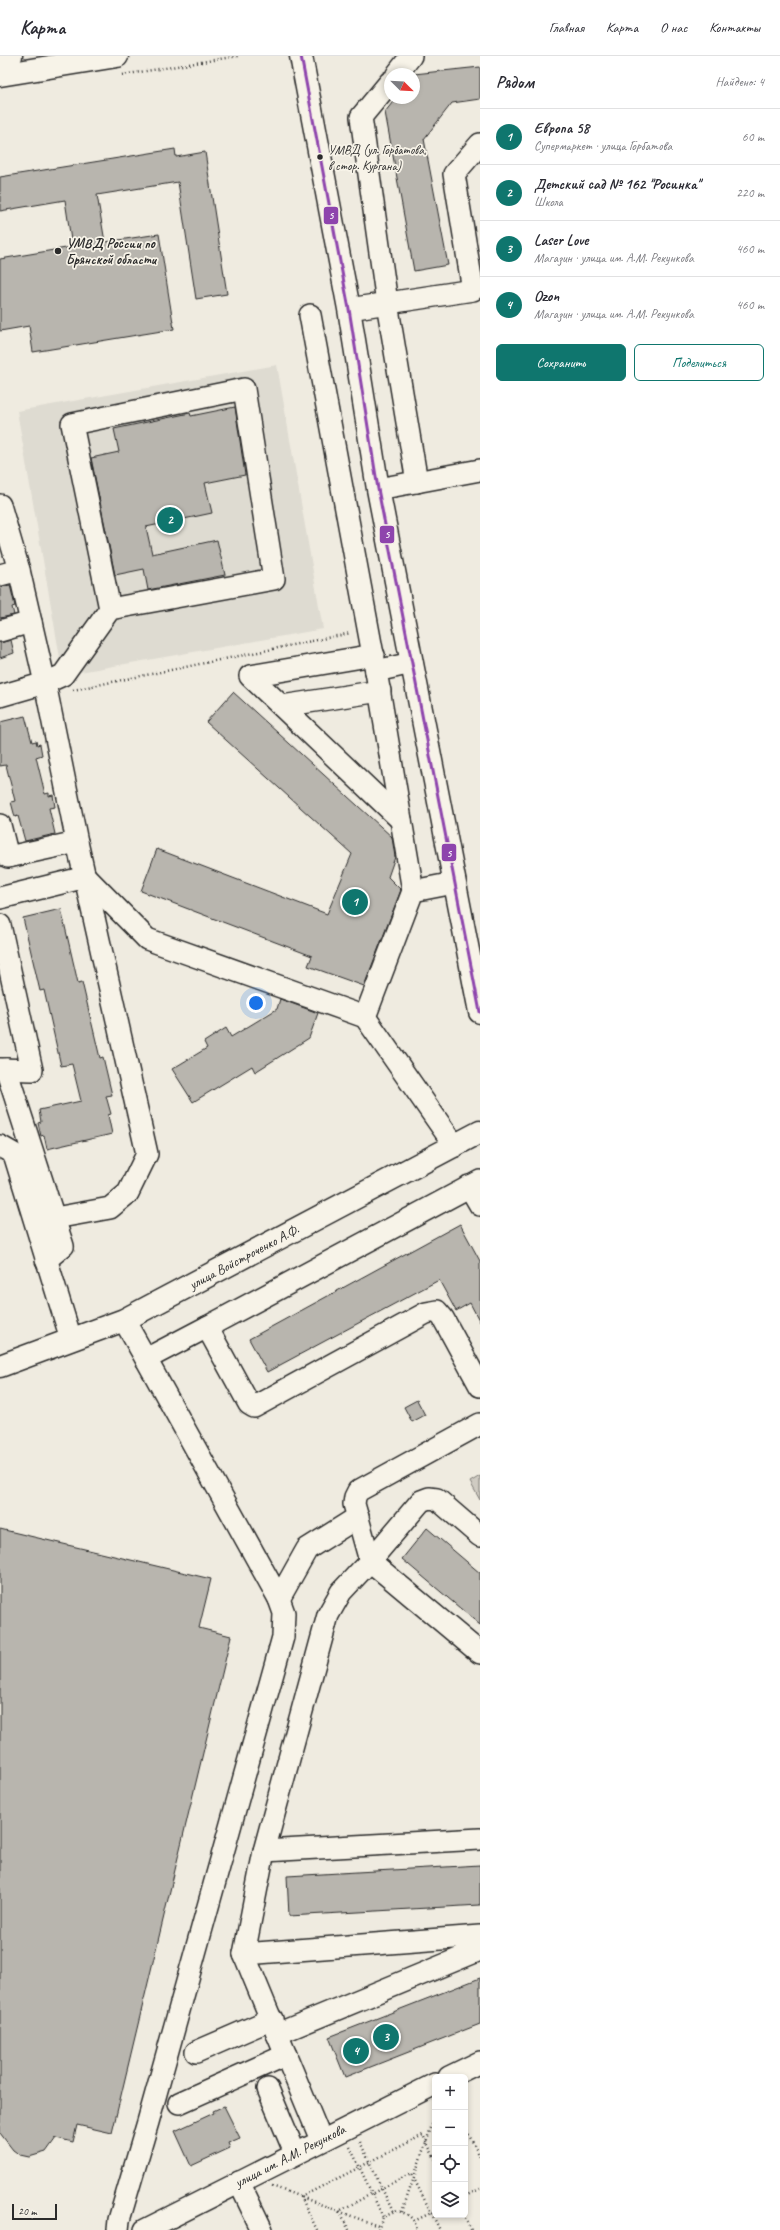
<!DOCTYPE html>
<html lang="ru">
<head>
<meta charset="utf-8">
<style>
  :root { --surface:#fff; --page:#f7f7f7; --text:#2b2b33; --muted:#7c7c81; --line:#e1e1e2; --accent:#0f766e }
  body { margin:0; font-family:Caveat,sans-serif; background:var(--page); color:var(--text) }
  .controls { position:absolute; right:12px; bottom:12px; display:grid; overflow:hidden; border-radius:6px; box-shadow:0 2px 6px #0003 }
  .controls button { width:36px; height:36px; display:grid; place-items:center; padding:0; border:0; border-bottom:1px solid var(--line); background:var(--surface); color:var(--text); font:20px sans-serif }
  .compass { position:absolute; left:384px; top:12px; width:36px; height:36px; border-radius:50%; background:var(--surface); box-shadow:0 2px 6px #0003; rotate:114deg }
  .scale { position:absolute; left:12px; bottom:10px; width:45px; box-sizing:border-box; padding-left:4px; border:2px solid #2b2b2b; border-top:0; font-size:11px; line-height:14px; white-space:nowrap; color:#2b2b2b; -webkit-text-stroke:3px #f7f3e8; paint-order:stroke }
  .you { position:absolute; left:256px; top:947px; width:14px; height:14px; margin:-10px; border:3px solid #fff; border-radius:50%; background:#1a73e8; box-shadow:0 0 0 6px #1a73e833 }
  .badge { display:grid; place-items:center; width:26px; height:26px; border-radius:50%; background:var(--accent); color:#fff; font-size:13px; font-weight:700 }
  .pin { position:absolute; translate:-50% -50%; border:2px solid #fff; box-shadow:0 1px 4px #0006 }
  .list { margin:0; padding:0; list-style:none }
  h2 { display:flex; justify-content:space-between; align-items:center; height:52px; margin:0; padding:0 16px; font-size:17px }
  h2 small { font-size:13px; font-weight:400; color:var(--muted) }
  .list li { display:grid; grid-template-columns:26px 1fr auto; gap:12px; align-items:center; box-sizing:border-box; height:56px; padding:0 16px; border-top:1px solid var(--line) }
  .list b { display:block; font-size:15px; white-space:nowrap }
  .list p { margin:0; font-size:13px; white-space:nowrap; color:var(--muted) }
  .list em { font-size:13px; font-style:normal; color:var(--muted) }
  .actions { display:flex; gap:8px; padding:12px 16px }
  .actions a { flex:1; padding:9px 0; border:1px solid var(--accent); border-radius:6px; text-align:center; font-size:14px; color:var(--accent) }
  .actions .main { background:var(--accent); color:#fff }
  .icon { flex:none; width:22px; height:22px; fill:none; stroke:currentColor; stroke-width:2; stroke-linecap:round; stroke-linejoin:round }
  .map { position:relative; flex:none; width:480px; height:2174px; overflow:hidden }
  header { display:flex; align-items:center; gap:24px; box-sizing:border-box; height:56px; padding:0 20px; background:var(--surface); border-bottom:1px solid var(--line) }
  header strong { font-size:19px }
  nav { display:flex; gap:22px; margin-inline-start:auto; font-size:14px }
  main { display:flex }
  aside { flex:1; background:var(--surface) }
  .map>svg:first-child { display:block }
  .built { fill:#dedbd1 }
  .pitch { fill:#cfcbc2; stroke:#7d7b76 }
  .building { fill:#b8b5ae; stroke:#2b2b2b }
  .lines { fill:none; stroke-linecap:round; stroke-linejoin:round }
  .minor-casing { stroke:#2b2b2b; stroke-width:24 }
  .major-casing { stroke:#2b2b2b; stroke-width:25 }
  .path { stroke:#2b2b2b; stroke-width:2.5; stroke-dasharray:1 3; stroke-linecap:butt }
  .minor { stroke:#f7f3e8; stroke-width:21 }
  .major { stroke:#f7f3e8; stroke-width:22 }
  .bus-1-casing { stroke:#f7f3e8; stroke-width:6 }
  .bus-1 { stroke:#8e44ad; stroke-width:3 }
  .bus-dot { fill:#2b2b2b; stroke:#f7f3e8; stroke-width:1.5 }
  .labels { text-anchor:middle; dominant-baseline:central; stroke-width:3.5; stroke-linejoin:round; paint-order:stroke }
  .bus-label { font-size:13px; fill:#2b2b2b; stroke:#f7f3e8; text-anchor:start }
  .poi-label { font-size:14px; font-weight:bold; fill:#2b2b2b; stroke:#f7f3e8; text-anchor:start }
  .street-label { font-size:14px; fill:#2b2b2b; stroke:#f7f3e8 }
  .line-badge { stroke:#f7f3e8; stroke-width:1.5 }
  .badge-label { font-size:11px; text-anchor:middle; font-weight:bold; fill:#fff }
</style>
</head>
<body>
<header>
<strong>Карта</strong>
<nav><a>Главная</a><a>Карта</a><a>О нас</a><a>Контакты</a></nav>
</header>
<main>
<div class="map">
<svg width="480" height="2174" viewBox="0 0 480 2174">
  <rect width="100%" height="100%" fill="#efebe0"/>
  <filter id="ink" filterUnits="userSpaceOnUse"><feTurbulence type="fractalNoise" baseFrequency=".025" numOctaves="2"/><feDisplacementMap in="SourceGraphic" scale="8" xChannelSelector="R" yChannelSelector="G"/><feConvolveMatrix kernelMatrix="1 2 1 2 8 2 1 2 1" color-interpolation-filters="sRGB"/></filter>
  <g filter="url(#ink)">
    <polygon class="built" points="277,309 323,573 63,619 17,355"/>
    <polygon class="pitch" points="480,1420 480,1444 470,1426"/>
    <g class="building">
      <polygon points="480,11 480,43 452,47 424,83 448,209 414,215 385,56 396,42 414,42 414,18"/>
      <polygon points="175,93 176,101 205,96 227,238 196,243 178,126 97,139 105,186 159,178 174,273 33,296 29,270 0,275 0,203 72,191 65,144 0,155 0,121"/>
      <polygon points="235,351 245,419 205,427 212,457 146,471 152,498 217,484 225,519 148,534 144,513 115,519 91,402 119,396 114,373 190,357 191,360"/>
      <polygon points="10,529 15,550 12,551 14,559 0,562 0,531"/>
      <polygon points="11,584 14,597 0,602 0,587"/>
      <polygon points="233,636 392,781 395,801 388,821 401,834 364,930 308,910 312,900 141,835 157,793 327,858 352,798 206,666"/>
      <polygon points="25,660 32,686 36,685 37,689 40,688 42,699 36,701 45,738 49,737 49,740 53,739 55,751 49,752 55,778 25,785 18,760 15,761 11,746 15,745 6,709 0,710 0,666"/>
      <polygon points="61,853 78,927 82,926 100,1002 103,1001 112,1039 106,1040 111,1058 108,1059 112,1078 47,1093 44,1079 41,1080 38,1067 41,1066 39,1054 81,1045 72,1008 61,1010 44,934 40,935 23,862"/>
      <polygon points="280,943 318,957 309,982 255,1016 252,1010 193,1046 172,1013 207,992 204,986 226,972 231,981 277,953"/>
      <polygon points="460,1168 480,1205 480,1266 470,1247 456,1255 439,1224 267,1316 249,1283"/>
      <polygon points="417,1344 425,1359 412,1366 404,1351"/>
      <polygon points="427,1472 480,1517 480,1569 402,1503"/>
      <polygon points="0,1473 211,1523 199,1572 231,1580 112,2077 77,2069 73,2086 56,2082 46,2096 29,2101 20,2099 13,2094 0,2077"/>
      <polygon points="480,1809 480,1849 289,1860 287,1820"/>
      <polygon points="480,1922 480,1968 345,2021 329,1981"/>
      <polygon points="224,2050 240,2082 228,2087 230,2092 191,2110 175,2075 214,2057 213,2055"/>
    </g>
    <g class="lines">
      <defs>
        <g id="minor">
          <polyline points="397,18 411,0"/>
          <polyline points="390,26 361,61 387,247 417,426"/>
          <polyline points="349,253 473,234 454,118 480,88"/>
          <polyline points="310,259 376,615"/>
          <polyline points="378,433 480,414"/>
          <polyline points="0,449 19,514"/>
          <polyline points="0,519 19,514 45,627 0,640"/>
          <polyline points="0,575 31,566"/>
          <polyline points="374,599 250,620 401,764"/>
          <polyline points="412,607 376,615 413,835"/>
          <polyline points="282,650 380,635"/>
          <polyline points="0,769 8,801 77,786 45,627 63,619 110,553 72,368 244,333 274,523 110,553"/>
          <polyline points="0,842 86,821 147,883 365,961 455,1090"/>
          <polyline points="0,869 32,1014 0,1013"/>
          <polyline points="365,961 413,835 454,827"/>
          <polyline points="6,1013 63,1190 46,1204"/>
          <polyline points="0,1090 14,1098 71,1283"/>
          <polyline points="469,1130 480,1149"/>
          <polyline points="55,1162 110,1152 128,1137 147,1098 77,786"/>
          <polyline points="124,1264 146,1303 207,1271 249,1348 254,1351 426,1257 437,1255 443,1262 480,1330"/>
          <polyline points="207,1271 480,1125"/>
          <polyline points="146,1303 279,1543 307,1493 358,1461"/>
          <polyline points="480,1480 437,1443 429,1442 421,1445 370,1505 480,1597"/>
          <polyline points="264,1795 480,1783"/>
          <polyline points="244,1898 480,1880"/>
          <polyline points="277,1978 480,1894"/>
          <polyline points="196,1996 272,1963"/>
          <polyline points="449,2021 480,2006"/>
          <polyline points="268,2033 295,2097"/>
          <polyline points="179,2047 286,1999"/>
          <polyline points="321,2084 244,1898 264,1795 328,1559 341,1536 370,1505 354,1448 355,1441 358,1435 480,1368"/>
          <polyline points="239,2126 262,2174"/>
          <polyline points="118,2174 119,2164 148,2066 283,1581 284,1557 279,1543"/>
          <polyline points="145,2174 435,2028"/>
        </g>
        <g id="major">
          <polyline points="301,0 349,253 378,433 480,956"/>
          <polyline points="0,2 11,0"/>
          <polyline points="0,19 117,0"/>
          <polyline points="0,1310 124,1264 480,1076"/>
        </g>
      </defs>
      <use href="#minor" class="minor-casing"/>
      <use href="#major" class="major-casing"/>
      <g class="path">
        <polyline points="122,19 238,0"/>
        <polyline points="73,634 351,577"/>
        <polyline points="465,2071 480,2101"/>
        <polyline points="360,2086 393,2156"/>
        <polyline points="350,2091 383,2161"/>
        <polyline points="272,2130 378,2170"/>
        <polyline points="465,2140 480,2133"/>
        <polyline points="402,2156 435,2060"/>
        <polyline points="463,2159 471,2174"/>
        <polyline points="414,2165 435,2155"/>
        <polyline points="317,2174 301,2141 423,2079 435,2103"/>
        <polyline points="349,2174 339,2155 411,2117 440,2174"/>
        <path d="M378 2174 383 2161 397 2155C408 2157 415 2163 417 2174"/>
      </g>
      <use href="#minor" class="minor"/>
      <use href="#major" class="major"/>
      <defs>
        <polyline id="bus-1" points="301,0 349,253 378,433 480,956"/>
      </defs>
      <use href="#bus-1" class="bus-1-casing"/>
      <use href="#bus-1" class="bus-1"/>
    </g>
  </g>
  <g class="bus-dot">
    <circle cx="320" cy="101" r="3.5"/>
    <circle cx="58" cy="195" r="4"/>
  </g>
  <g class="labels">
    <g class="bus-label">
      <text x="328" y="94">УМВД (ул. Горбатова,<tspan x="328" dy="16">в стор. Кургана)</tspan></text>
    </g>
    <g class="poi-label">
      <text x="66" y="187">УМВД России по<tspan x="66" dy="16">Брянской области</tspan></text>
    </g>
    <g class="street-label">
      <text transform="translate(244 1201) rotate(-28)">улица Войстроченко А.Ф.</text>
      <text transform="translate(290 2100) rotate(-27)">улица им. А.М. Рекункова</text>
    </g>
  </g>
  <g class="line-badge">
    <rect x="323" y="150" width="16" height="19" rx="4" fill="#8e44ad"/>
    <rect x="379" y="469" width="16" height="19" rx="4" fill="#8e44ad"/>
    <rect x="441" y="787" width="16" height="19" rx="4" fill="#8e44ad"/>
  </g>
  <g class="badge-label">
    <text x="331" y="163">5</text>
    <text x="387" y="482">5</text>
    <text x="449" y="801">5</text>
  </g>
</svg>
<div class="controls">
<button>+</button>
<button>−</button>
<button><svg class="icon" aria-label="locate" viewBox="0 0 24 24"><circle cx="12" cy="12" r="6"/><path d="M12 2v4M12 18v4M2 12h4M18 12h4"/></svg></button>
<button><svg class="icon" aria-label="layers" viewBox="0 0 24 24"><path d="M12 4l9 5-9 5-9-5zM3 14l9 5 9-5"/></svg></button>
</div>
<svg class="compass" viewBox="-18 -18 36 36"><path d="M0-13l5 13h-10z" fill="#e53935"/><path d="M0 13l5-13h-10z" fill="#7c7c81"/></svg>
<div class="scale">20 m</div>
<div class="you"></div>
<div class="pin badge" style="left:355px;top:846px">1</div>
<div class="pin badge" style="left:170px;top:464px">2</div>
<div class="pin badge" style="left:386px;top:1981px">3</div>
<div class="pin badge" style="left:356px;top:1995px">4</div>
</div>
<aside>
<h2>Рядом<small>Найдено: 4</small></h2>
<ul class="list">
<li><span class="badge">1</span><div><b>Европа 58</b><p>Супермаркет · улица Горбатова</p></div><em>60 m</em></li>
<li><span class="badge">2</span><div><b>Детский сад № 162 &quot;Росинка&quot;</b><p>Школа</p></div><em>220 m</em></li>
<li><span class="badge">3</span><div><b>Laser Love</b><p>Магазин · улица им. А.М. Рекункова</p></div><em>460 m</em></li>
<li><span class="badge">4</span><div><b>Ozon</b><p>Магазин · улица им. А.М. Рекункова</p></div><em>460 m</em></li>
</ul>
<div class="actions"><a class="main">Сохранить</a><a>Поделиться</a></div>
</aside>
</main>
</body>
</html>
